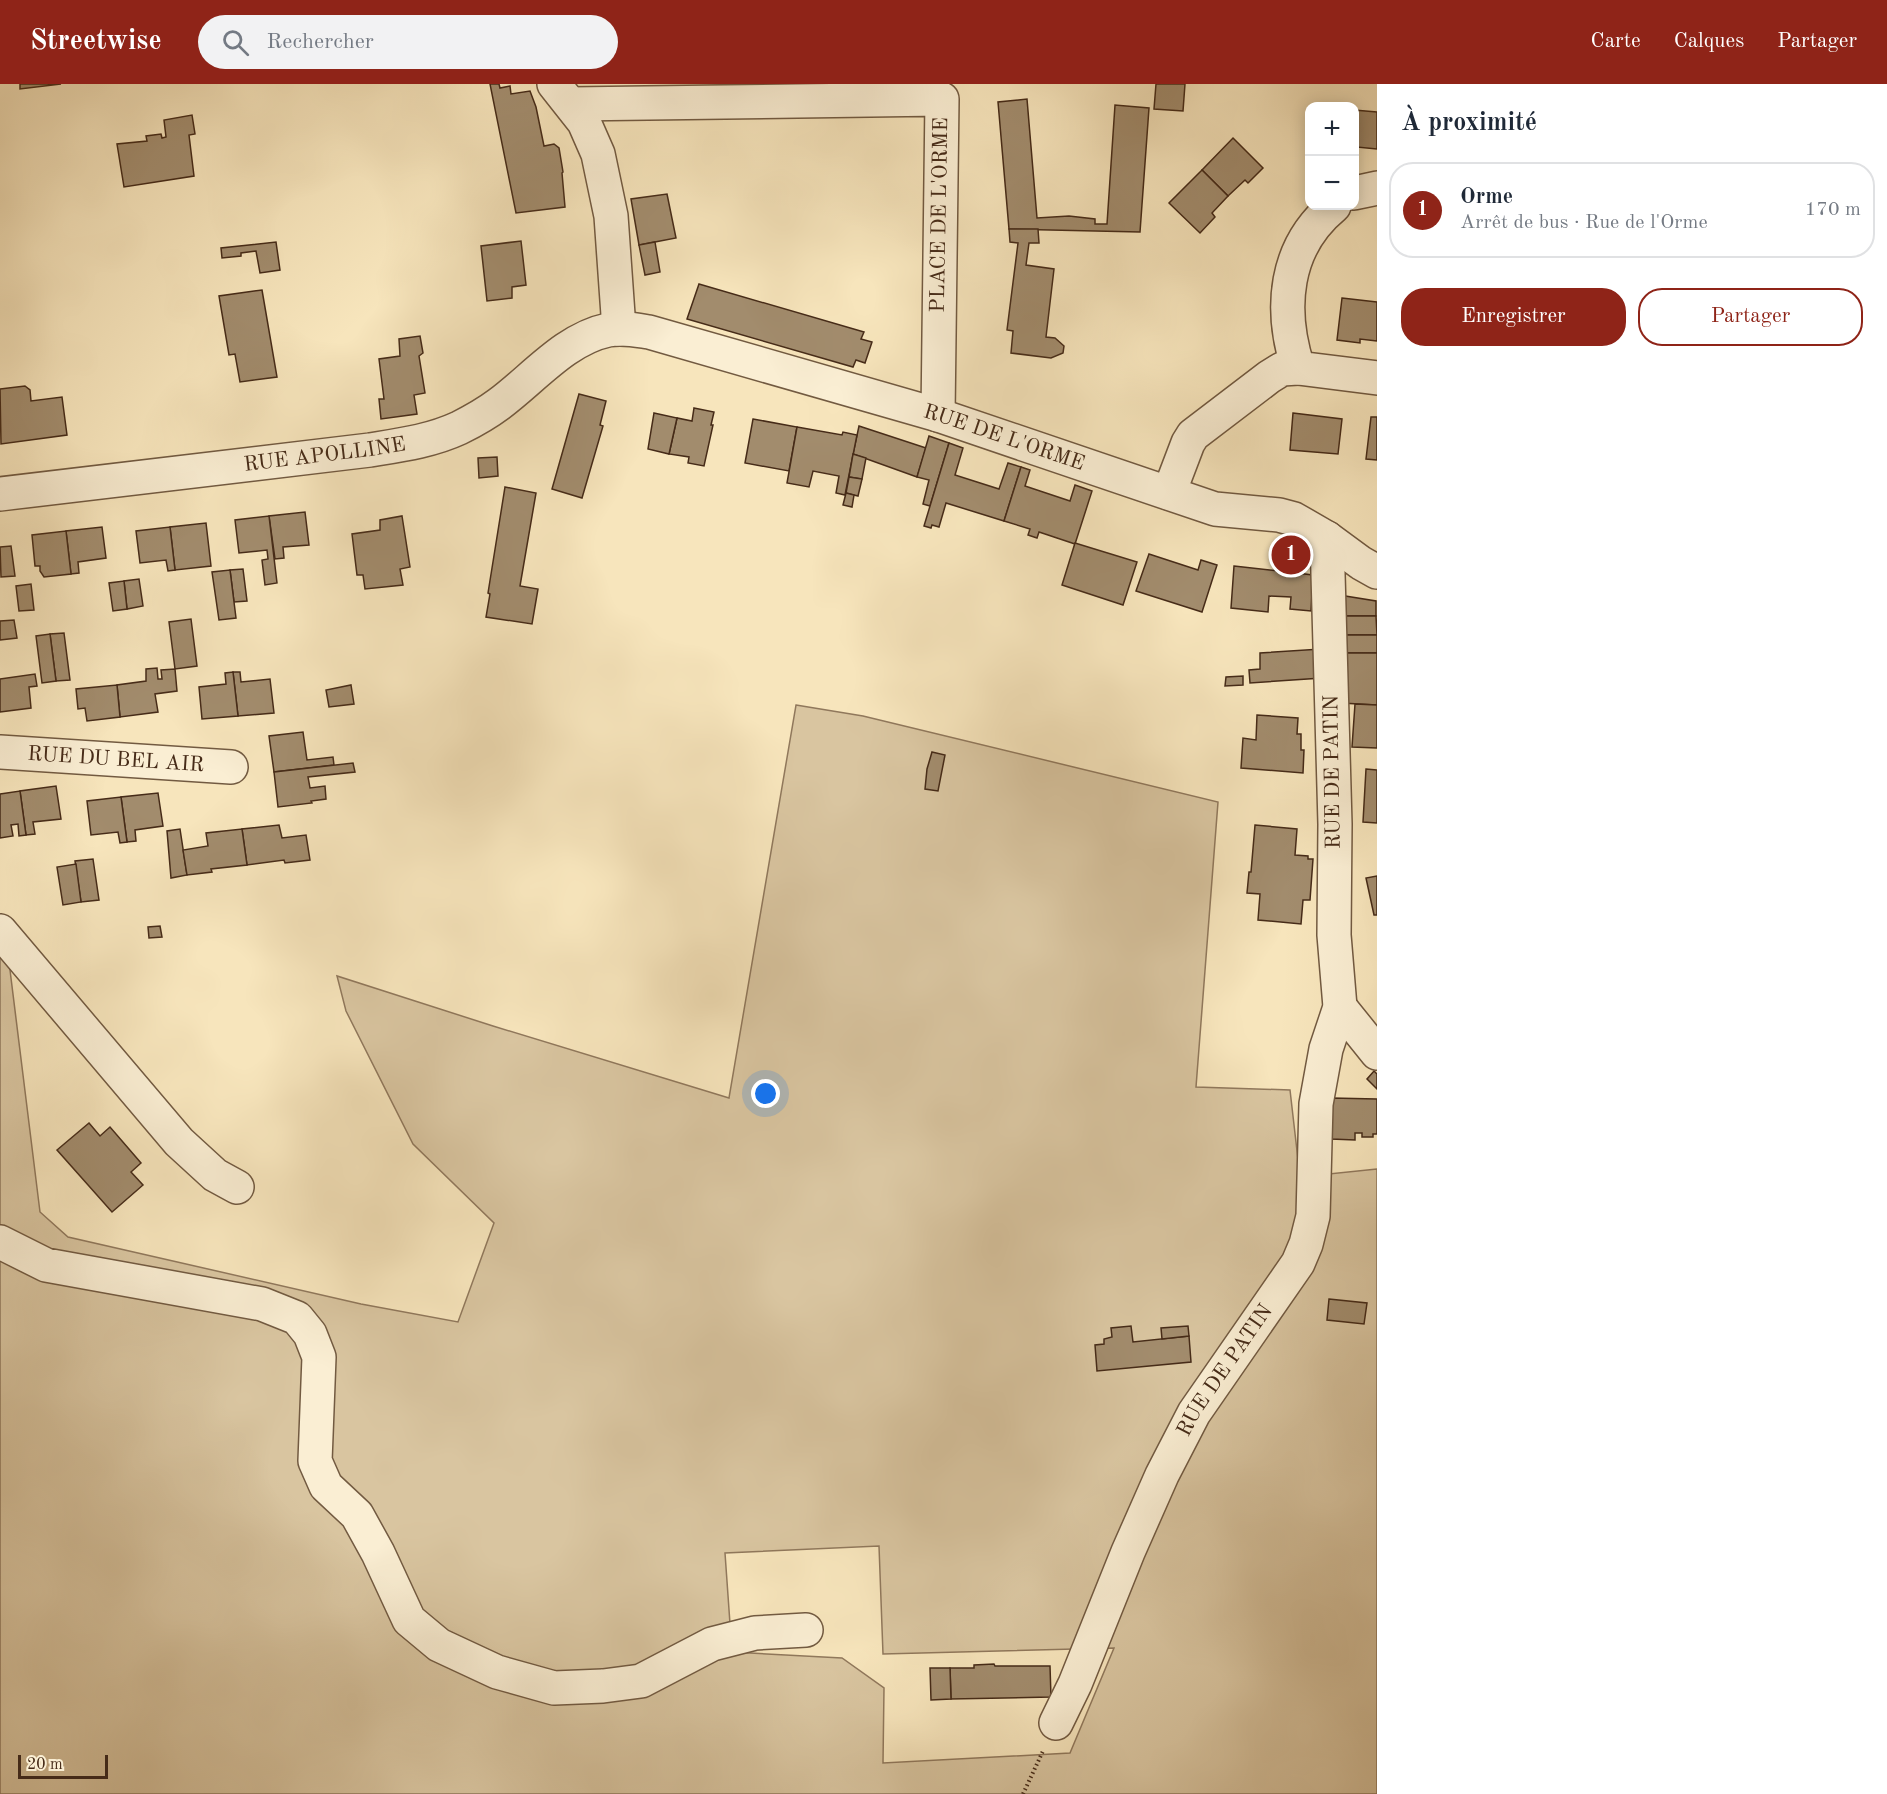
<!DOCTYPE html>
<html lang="fr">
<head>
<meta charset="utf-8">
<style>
  :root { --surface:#fff; --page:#f2f2f3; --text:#1f2937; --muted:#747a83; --line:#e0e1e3; --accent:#8f2418 }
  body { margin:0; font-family:"Old Standard TT",serif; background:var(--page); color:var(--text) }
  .controls { position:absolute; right:18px; top:18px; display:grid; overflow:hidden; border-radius:12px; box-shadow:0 3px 15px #0003 }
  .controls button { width:54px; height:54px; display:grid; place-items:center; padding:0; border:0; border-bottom:2px solid var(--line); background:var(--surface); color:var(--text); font:30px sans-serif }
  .scale { position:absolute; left:18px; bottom:15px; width:90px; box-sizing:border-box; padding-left:6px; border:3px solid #462b18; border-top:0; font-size:16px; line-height:21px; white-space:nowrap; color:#462b18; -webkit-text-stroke:4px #faeed3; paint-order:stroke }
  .you { position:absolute; left:766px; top:1010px; width:21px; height:21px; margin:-15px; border:4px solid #fff; border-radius:50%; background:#1a73e8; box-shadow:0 0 0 9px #1a73e833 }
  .badge { display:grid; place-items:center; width:39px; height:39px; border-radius:50%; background:var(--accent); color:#fff; font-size:20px; font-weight:700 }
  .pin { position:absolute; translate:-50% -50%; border:3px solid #fff; box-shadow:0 2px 6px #0006 }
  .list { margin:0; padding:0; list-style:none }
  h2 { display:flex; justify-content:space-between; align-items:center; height:78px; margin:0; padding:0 24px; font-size:26px }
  h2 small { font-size:20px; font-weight:400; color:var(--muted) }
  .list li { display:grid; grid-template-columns:39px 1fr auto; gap:18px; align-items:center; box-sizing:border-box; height:96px; margin:0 12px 12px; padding:0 12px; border:2px solid var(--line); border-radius:24px }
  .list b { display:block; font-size:22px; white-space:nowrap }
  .list p { margin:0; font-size:20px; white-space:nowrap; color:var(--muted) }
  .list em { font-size:20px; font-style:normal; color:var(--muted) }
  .actions { display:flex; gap:12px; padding:18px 24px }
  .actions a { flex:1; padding:14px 0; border:2px solid var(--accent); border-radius:24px; text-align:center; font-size:21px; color:var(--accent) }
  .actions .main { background:var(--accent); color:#fff }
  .icon { flex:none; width:33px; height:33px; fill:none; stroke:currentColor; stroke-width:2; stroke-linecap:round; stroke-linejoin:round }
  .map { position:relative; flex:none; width:1377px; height:1710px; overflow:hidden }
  header { display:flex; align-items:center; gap:36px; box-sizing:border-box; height:84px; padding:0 30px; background:var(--accent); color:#fff }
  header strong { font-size:28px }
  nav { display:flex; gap:33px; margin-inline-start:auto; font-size:21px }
  .search { width:420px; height:54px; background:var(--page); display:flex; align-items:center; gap:15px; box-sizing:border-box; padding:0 21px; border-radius:33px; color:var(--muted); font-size:22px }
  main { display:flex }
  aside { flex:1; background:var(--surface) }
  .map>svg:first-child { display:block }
  .green { fill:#d9c5a0; stroke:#90785c; stroke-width:1.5; fill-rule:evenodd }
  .building { fill:#a28c6d; stroke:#462b18; stroke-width:1.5 }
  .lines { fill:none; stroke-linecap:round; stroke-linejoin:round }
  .minor-casing { stroke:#725a41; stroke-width:36 }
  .path { stroke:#462b18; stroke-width:4; stroke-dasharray:1.5 3; stroke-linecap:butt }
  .minor { stroke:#faeed3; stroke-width:33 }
  .labels { text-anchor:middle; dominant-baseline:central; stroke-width:4.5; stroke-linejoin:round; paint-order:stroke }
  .street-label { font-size:21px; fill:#462b18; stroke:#faeed3 }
</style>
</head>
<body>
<header>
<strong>Streetwise</strong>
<div class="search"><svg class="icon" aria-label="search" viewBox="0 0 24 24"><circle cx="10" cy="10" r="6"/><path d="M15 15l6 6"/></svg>Rechercher</div>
<nav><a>Carte</a><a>Calques</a><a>Partager</a></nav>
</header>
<main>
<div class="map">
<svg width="1377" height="1710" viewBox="0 0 1377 1710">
  <rect width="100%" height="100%" fill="#f7e5bc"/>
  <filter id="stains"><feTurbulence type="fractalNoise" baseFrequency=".00333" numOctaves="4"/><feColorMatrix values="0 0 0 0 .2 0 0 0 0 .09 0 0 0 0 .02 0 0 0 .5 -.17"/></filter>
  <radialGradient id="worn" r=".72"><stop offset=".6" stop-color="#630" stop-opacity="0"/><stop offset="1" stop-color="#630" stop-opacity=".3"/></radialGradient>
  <path class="green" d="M796 621 863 632 1218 718 1196 1003 1290 1006 1300 1093 1377 1085V1710H0V868L9 878 40 1128 68 1153 361 1220 458 1238 494 1139 413 1060 346 927 337 892 493 942 729 1014ZM879 1462 883 1570 1114 1564 1070 1669 883 1679 884 1604 842 1574 732 1568 725 1469Z"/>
  <g class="building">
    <polygon points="20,0 61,0 20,5"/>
    <polygon points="490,0 499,0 500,4 510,2 511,10 530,7 536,23 544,62 554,60 559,64 563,88 562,89 565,123 516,129"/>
    <polygon points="1156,0 1185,0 1183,27 1154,25"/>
    <polygon points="1027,15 1037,134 1069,132 1095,135 1095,140 1107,140 1115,21 1149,24 1140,148 1009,145 998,18"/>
    <polygon points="1354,26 1377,28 1377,65 1357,63 1357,68 1354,68"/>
    <polygon points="192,31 195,50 189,51 194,92 124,103 117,60 147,57 146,52 161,50 162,54 166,53 164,36"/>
    <polygon points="1233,54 1263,84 1248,99 1245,96 1228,112 1202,86"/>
    <polygon points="1202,86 1228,112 1212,129 1215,133 1200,149 1169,119"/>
    <polygon points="667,110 676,154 639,161 631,115"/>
    <polygon points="1009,145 1038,145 1039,159 1029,159 1026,181 1054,185 1046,253 1055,254 1064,262 1063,269 1051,274 1011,269 1013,247 1007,246 1018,159 1010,158"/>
    <polygon points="521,157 526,201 512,203 512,214 487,217 481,162"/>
    <polygon points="276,158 280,186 260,189 256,167 241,169 241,172 222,174 221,164"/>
    <polygon points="655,158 660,188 645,191 639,161"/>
    <polygon points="699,200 864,248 861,255 872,258 865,279 856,276 853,283 687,235"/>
    <polygon points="262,206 277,293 240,298 235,270 229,271 219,212"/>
    <polygon points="1342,214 1377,218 1377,257 1360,255 1360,259 1337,256"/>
    <polygon points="420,252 423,269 419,272 425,309 414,311 417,330 381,335 379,315 384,315 379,275 400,272 399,255"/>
    <polygon points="25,302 30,306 31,317 62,313 67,351 1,360 0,305"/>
    <polygon points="579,310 606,317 600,341 603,342 582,414 552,405"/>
    <polygon points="694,324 714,328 711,341 713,341 704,382 688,379 689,373 669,370 677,334 692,337"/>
    <polygon points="654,329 677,334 669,370 648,365"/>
    <polygon points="1293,329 1342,335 1338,370 1290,366"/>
    <polygon points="1371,333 1377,333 1377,376 1366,375"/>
    <polygon points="753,335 797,343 789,387 745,379"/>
    <polygon points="859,342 926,364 917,393 853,370"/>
    <polygon points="797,343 842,351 843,348 857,351 845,411 836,409 839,392 813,387 809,403 787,399"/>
    <polygon points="929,352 949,359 930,422 923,420 929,396 917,393"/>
    <polygon points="949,359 963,364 955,391 999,405 1008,379 1021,383 1004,437 946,419 939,443 932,441 931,444 924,442"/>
    <polygon points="853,370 866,374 862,395 849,393"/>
    <polygon points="497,373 498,392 479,394 478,374"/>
    <polygon points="1021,383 1030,386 1025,402 1070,417 1075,401 1092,407 1075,460 1039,448 1037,454 1028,451 1030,445 1004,437"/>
    <polygon points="849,393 862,395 858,412 846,409"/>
    <polygon points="505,403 536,409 520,502 538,505 532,540 486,533 490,510 488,509"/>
    <polygon points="846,409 854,411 852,423 843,421"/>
    <polygon points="305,428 309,461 283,463 284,474 275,475 269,432"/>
    <polygon points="269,432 277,499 265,501 262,476 268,475 267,466 239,469 235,436"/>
    <polygon points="402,432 410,483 400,485 403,501 365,505 363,491 357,491 352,450 380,446 380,436"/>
    <polygon points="206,439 211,482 175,486 170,443"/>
    <polygon points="102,443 106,474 78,478 79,489 71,490 66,447"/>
    <polygon points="170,443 175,486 168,487 166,476 140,479 136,447"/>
    <polygon points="66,447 71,490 44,493 40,487 40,482 35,482 32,451"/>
    <polygon points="1075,459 1137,478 1123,521 1062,501"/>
    <polygon points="11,462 15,492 1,493 0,463"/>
    <polygon points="1149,470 1198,486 1201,476 1217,481 1202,528 1136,507"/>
    <polygon points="1234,482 1313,491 1311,527 1290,525 1291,513 1269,512 1268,528 1231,524"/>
    <polygon points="243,485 247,517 234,518 230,486"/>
    <polygon points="230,486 236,534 219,536 212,488"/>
    <polygon points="139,495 143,522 127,525 124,497"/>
    <polygon points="124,497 127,525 113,527 109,499"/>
    <polygon points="31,500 34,526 19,527 16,502"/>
    <polygon points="1339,511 1376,517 1376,532 1339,532"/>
    <polygon points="1339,532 1376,532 1377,551 1340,551"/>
    <polygon points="191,535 197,582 175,585 169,538"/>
    <polygon points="14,536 17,554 0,556 0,537"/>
    <polygon points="64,549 70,596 56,597 50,550"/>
    <polygon points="50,550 56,597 42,599 36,552"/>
    <rect x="1340" y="551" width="37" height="18"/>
    <polygon points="1321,565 1322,594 1250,599 1249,586 1260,585 1260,569"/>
    <polygon points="1340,569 1377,569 1377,621 1341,619"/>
    <polygon points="157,584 158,595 162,595 161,586 175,585 177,607 155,610 158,628 120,633 117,601 146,597 146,585"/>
    <polygon points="233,588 240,588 241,598 270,595 274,629 238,632"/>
    <polygon points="233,588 238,632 202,635 199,603 226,600 225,589"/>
    <polygon points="35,590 37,602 29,603 31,624 0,628 0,595"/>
    <polygon points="1243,592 1243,601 1225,602 1226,593"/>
    <polygon points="117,601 120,633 87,637 85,624 78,625 76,605"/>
    <polygon points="351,601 354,620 329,623 326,606"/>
    <polygon points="1355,620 1377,621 1377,664 1352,663"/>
    <polygon points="1257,631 1298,634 1297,650 1301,650 1301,666 1304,666 1303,689 1241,684 1243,654 1256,656"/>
    <polygon points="303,648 307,676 333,673 334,681 274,688 269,652"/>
    <polygon points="932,668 945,671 938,707 925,705 927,685"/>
    <polygon points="353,679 355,688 308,693 310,704 325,702 326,715 311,717 312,719 278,723 274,688"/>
    <polygon points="1366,685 1377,686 1377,739 1363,738"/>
    <polygon points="56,702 61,735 33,738 35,750 26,751 20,707"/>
    <polygon points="20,707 26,751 19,752 18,740 11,741 13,752 0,754 0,710"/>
    <polygon points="158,709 163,742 135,746 136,757 127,758 121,713"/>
    <polygon points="121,713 127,758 120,759 118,748 91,751 87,717"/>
    <polygon points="279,741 282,754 306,751 310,776 285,779 284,776 247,781 242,745"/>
    <polygon points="1255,741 1297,745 1295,771 1308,772 1308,775 1313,775 1310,816 1303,816 1301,840 1258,836 1260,810 1247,809 1249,788 1251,788"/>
    <polygon points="180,745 187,791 171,794 167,747"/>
    <polygon points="242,745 247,781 211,785 212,788 187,791 183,766 208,762 206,749"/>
    <polygon points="93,775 99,816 81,818 75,777"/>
    <polygon points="76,780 81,818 63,821 57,783"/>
    <polygon points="1377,792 1377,831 1374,831 1366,794"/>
    <polygon points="160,842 162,853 149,854 148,843"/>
    <polygon points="1374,987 1377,990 1377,1005 1367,995"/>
    <polygon points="1331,1014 1377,1015 1377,1050 1373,1050 1373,1053 1362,1053 1362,1049 1355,1049 1355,1056 1331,1055"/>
    <polygon points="89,1039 100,1052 110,1043 141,1079 131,1088 143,1101 112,1128 57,1066"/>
    <polygon points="1329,1215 1367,1219 1364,1240 1327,1236"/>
    <polygon points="1131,1242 1133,1258 1189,1252 1191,1278 1097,1287 1095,1261 1104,1260 1104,1255 1112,1253 1111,1244"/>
    <polygon points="1188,1242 1189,1252 1162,1255 1161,1244"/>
    <polygon points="994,1580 995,1582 1050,1582 1051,1613 951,1615 950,1584 974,1584 974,1581"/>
    <polygon points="930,1584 950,1584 951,1615 931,1616"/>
  </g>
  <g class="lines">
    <defs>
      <g id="minor">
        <polyline points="554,0 584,38 598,70 611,132 619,245"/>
        <polyline points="571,20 942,15 938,331"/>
        <polyline points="1354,109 1377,104"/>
        <path d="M1334 122C1284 163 1279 225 1298 284L1377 294"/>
        <polyline points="1169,409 1188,359 1193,351 1269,293 1282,285 1298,284"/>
        <path id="s1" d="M0 410 370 366C401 361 431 357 459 344 473 337 487 329 499 320 533 295 565 255 608 246 622 243 636 246 649 248L938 331 1215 425 1279 431 1294 435 1327 454 1361 479 1377 488"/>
        <path id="s2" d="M0 668 231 683"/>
        <polyline points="0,847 179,1058 215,1091 237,1103"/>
        <polyline points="1340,923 1377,969"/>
        <polyline points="0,1158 46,1181 262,1220 297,1234 310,1250 319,1273 315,1377 326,1402 357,1431 378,1469 409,1536 439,1561 497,1588 554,1604 603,1602 641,1597 712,1560 755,1549 806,1546"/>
        <path id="s3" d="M1056 1639 1075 1600 1128 1468 1162 1391 1194 1329 1298 1179 1306 1160 1313 1132 1316 1020 1326 965 1340 923 1334 851 1335 740 1327 454"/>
      </g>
    </defs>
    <use href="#minor" class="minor-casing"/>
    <polyline class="path" points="1023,1710 1043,1667"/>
    <use href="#minor" class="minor"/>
  </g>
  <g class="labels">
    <g class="street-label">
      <text transform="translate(940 131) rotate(-89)">PLACE DE L'ORME</text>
      <text stroke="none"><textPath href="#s1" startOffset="1056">RUE DE L'ORME</textPath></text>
      <text stroke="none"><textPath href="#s1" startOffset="327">RUE APOLLINE</textPath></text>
      <text stroke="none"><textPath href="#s2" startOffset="116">RUE DU BEL AIR</textPath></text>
      <text transform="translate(1333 688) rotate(-91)">RUE DE PATIN</text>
      <text stroke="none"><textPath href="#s3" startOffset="392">RUE DE PATIN</textPath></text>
    </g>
  </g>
  <rect width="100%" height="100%" filter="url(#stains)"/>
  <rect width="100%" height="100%" fill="url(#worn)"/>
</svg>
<div class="controls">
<button>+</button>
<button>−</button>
</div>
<div class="scale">20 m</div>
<div class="you"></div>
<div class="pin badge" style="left:1291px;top:471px">1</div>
</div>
<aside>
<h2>À proximité<small></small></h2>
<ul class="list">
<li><span class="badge">1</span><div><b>Orme</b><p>Arrêt de bus · Rue de l'Orme</p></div><em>170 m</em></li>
</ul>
<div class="actions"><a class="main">Enregistrer</a><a>Partager</a></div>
</aside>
</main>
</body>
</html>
